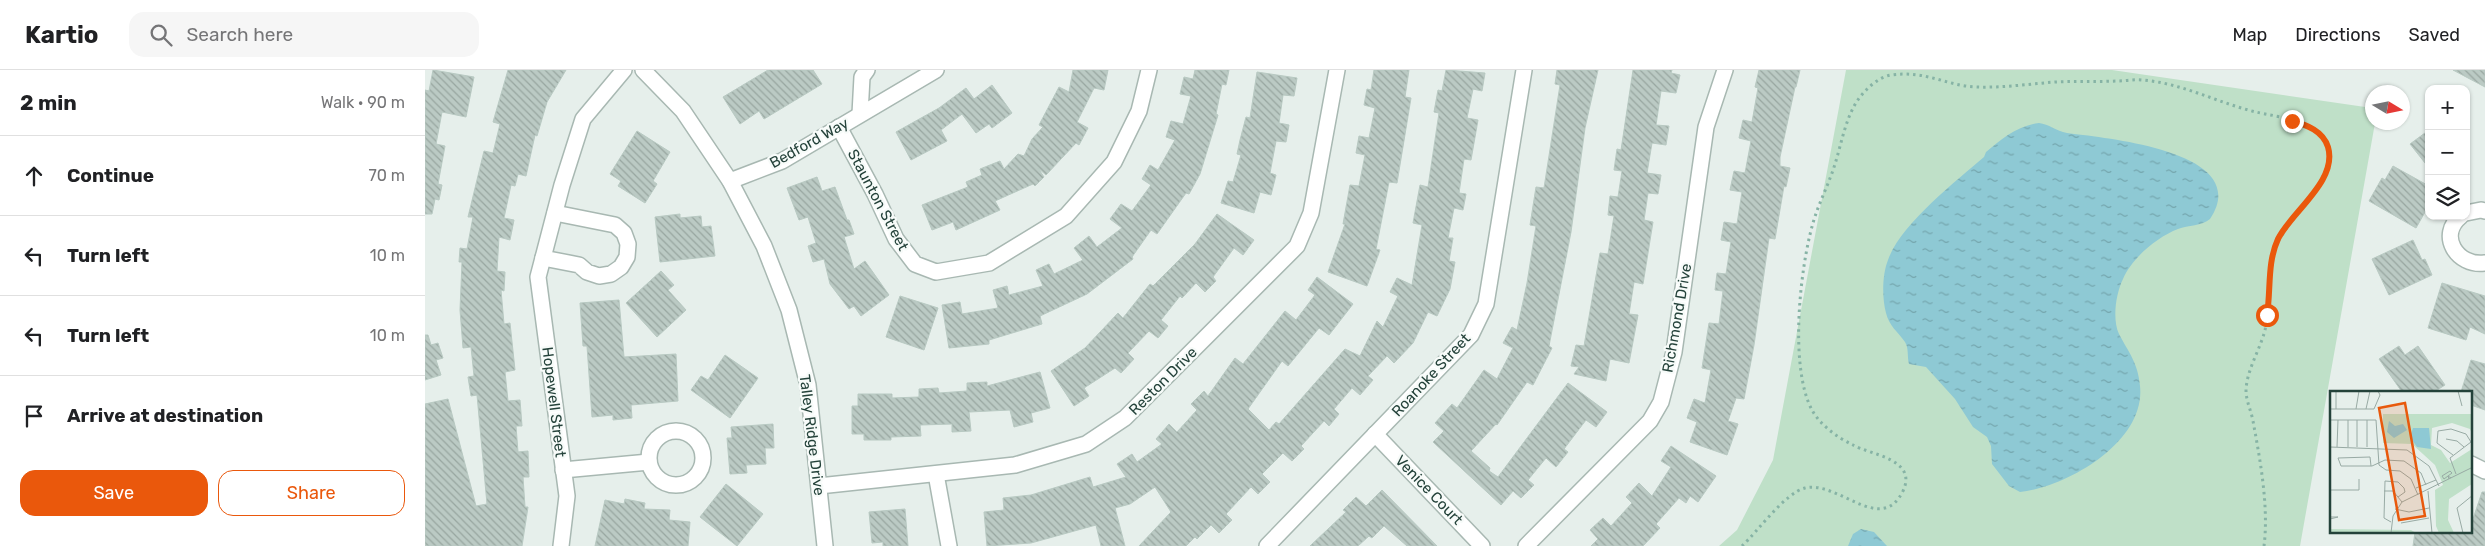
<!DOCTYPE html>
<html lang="en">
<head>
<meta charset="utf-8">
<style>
  :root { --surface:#fff; --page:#f6f6f6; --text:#202124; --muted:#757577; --line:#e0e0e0; --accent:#ea580c }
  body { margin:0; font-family:Rubik,sans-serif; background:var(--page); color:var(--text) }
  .controls { position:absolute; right:15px; top:15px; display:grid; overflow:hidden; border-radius:10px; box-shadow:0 1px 4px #0004 }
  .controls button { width:45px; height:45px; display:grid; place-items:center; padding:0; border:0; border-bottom:1px solid var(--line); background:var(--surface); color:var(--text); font:25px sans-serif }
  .compass { position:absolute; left:1940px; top:15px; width:45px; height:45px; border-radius:50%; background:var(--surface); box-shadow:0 1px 4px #0004; rotate:100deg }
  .stop { position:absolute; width:15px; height:15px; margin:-11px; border:4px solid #ea580c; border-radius:50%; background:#fff }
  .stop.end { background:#ea580c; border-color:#fff; box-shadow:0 1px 5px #0008 }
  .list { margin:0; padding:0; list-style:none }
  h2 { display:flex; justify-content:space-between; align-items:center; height:65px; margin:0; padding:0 20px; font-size:21px }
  h2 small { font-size:16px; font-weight:400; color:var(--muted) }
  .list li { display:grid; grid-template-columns:32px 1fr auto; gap:15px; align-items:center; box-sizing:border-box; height:80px; padding:0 20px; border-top:1px solid var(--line) }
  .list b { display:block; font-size:19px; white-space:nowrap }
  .list em { font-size:16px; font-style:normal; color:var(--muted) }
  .actions { display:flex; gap:10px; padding:15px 20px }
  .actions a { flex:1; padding:11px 0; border:1px solid var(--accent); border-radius:15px; text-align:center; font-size:18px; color:var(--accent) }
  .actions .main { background:var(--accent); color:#fff }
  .icon { flex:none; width:28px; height:28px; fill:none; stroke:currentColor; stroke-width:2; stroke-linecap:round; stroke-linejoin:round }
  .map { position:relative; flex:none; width:2060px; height:476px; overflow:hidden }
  header { display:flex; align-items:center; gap:30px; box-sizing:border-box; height:70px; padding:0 25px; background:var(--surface); border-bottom:1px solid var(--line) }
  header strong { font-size:24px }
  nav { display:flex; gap:28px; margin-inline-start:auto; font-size:18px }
  .search { width:350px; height:45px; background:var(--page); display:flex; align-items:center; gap:12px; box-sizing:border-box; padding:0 18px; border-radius:15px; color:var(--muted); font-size:19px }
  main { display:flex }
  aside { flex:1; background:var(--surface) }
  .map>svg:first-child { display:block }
  .green { fill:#bfe0c8 }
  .water { fill:url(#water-ripples) }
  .building { fill:url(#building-back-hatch); stroke:#b8c9c2 }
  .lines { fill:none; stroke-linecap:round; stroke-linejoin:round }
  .minor-casing { stroke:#a8b8b2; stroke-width:18 }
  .path { stroke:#86b3a5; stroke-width:3; stroke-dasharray:2.5 4; stroke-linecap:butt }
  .minor { stroke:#fff; stroke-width:15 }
  .route { stroke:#ea580c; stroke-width:6 }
  .labels { text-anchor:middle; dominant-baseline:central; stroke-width:4.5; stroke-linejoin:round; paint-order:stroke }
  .street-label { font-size:15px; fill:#24423a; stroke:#f7fbf9 }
  .inset-road { fill:none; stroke:#98aaa4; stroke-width:1 }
  .view { fill:#e8590c; fill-opacity:0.15; stroke:#e8590c; stroke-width:2.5 }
  .inset-edge { fill:none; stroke:#24423a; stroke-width:2.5 }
</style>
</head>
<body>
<header>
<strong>Kartio</strong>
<div class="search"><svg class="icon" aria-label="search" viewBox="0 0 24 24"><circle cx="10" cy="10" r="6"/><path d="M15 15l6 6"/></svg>Search here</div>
<nav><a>Map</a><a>Directions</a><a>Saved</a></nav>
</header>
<main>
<aside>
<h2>2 min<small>Walk · 90 m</small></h2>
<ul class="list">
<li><svg class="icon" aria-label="ahead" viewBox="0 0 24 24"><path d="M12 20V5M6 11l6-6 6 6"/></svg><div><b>Continue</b></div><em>70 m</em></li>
<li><svg class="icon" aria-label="left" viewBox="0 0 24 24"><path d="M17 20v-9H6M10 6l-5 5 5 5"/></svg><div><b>Turn left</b></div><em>10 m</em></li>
<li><svg class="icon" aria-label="left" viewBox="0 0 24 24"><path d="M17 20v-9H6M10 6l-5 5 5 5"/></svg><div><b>Turn left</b></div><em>10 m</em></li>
<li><svg class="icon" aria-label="arrive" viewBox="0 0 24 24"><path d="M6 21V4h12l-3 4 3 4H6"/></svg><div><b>Arrive at destination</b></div></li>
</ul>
<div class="actions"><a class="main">Save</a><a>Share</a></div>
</aside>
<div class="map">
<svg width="2060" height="476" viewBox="0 0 2060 476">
  <defs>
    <pattern id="water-ripples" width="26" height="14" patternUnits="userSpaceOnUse" patternTransform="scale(1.25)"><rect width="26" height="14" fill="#8ec9d4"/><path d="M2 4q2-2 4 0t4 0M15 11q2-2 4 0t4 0" fill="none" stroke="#74a5ad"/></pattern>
    <pattern id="building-back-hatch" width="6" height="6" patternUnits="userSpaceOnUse" patternTransform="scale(1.25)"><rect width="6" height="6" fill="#bbcac4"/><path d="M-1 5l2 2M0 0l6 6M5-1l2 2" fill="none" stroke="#98a6a0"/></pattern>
  </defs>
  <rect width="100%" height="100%" fill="#e6efeb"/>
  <polygon class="green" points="1421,0 1687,0 1947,38 1948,52 1950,53 1875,476 1294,476 1312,460 1348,390"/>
  <g class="water">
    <path d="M1614 53C1624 54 1631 61 1642 63 1680 68 1830 81 1785 149 1777 156 1763 155 1753 159 1732 167 1707 188 1698 209 1691 223 1687 249 1694 264 1704 283 1713 293 1715 316 1721 372 1642 417 1595 422L1584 416 1567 394 1566 376 1562 367 1548 357 1530 329 1501 297 1484 294C1482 287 1484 278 1480 272 1473 262 1464 256 1461 243 1457 228 1457 205 1463 190 1475 155 1531 111 1559 87L1561 82C1577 69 1592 56 1614 53Z"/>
    <polygon points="1436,459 1449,462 1462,476 1423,476 1428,464"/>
  </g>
  <g class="building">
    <polygon points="8,0 49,7 41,47 17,42 11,74 20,76 13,114 17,115 14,130 10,129 7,144 0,144 0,20 4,21"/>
    <polygon points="83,0 141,0 122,32 112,66 110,65 101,106 93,104 90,116 86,115 79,148 89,150 85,170 74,167 72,201 80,202 79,221 76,220 79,254 85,253 90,300 80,302 83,331 95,330 97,356 91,356 93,382 103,381 104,407 98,407 100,437 103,437 97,476 0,476 0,334 23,329 51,436 62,434 52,325 46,326 43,307 49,306 46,277 38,278 35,240 37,192 34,192 35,178 42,179 48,147 43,147 59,81 68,83 75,54 68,52"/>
    <polygon points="343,0 388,0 397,14 339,49 334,41 315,54 298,27"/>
    <polygon points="648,0 683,0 679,20 669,18 652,52 663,58 654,75 651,73 621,105 613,98 619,107 610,116 608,114 570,131 575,140 531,160 528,152 507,160 497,135 543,117 541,112 557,105 555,99 575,91 579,99 593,84 599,86 607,69 618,57 614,55 634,17 644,22"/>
    <polygon points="770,0 804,0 801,15 797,14 791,44 793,45 775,104 764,124 761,123 732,164 726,160 707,187 708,189 662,224 615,246 617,254 564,270 564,274 524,278 517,235 535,232 537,244 573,238 568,220 582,216 584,225 618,216 611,200 624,194 629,204 658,190 649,178 664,166 672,177 697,158 685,149 696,134 707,141 726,115 717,109 725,95 733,100 750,70 741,67 746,51 758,54 766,26 755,24 759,7 768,9"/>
    <polygon points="949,0 984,0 980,27 986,28 972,113 964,112 951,179 955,180 942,216 903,202 920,154 918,154 925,115 934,116 940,85 931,83 934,66 944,68 950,38 939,35 942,19 946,20"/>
    <polygon points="1021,0 1060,3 1057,21 1048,19 1042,48 1053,50 1046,90 1039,89 1034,123 1041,124 1038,140 1029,138 1023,168 1028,168 1024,191 1030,192 1025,219 1012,246 1003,242 988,273 969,293 962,286 943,306 948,310 935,325 927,318 909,339 914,344 904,356 899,351 876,376 879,379 867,391 858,383 837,404 845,412 833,424 826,417 801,444 807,450 794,463 786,455 772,469 770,467 761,476 714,476 746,442 730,417 705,434 690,438 700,476 676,476 671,455 606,473 562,476 559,442 579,440 578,428 606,425 665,407 668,417 701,407 692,394 707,384 712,392 737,374 731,369 744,354 752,362 772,340 766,334 779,321 783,326 810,288 818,294 860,241 871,250 890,225 883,220 892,207 928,234 904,265 894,258 863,296 857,291 823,339 844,360 851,352 854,354 920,279 935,286 952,251 958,257 973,226 965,222 972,208 987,215 997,155 988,153 995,115 1003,117 1014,43 1009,42 1013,20 1017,21"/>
    <polygon points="1132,0 1173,0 1160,58 1146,162 1124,276 1127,278 1108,315 1102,312 1072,355 1071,354 1046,381 1065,398 1064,401 1073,407 1143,313 1182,342 1171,357 1161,350 1139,379 1143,382 1131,397 1121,388 1103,410 1109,415 1096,428 1088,421 1076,435 1008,372 1019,361 1010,353 1027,334 1032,338 1059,300 1072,309 1088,278 1078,273 1087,257 1092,260 1102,213 1111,156 1105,155 1111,117 1119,118 1135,15 1130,14"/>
    <polygon points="1208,0 1247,0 1246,3 1255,5 1251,23 1236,21 1231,55 1244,56 1241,75 1227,73 1222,103 1236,105 1233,124 1223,123 1219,150 1228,152 1218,214 1209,212 1204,244 1213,245 1204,293 1185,289 1181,311 1149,304 1154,297 1146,296 1151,275 1159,276 1175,183 1183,184 1189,146 1183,145 1185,126 1193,127 1197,101 1189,100 1192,79 1196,80"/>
    <polygon points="1334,0 1375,0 1371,17 1370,17 1355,87 1355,96 1365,98 1361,117 1359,116 1350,169 1344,168 1329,275 1319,329 1311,328 1303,351 1313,354 1302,385 1265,372 1272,352 1262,348 1269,329 1280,333 1286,300 1277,298 1284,253 1294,254 1298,221 1290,220 1292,203 1301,204 1306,172 1296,170 1299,152 1312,154 1317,122 1305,120 1309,101 1320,103 1326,71 1314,68 1318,50 1327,52 1333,18 1330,17"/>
    <polygon points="2028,0 2060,0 2060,17"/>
    <polygon points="832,2 872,8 869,26 858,25 854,53 864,55 861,72 851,71 845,103 851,105 846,125 835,122 829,143 796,133 803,111 808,112 816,85 812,84 815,70 821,47 825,48"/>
    <polygon points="567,15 587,43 567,58 564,54 551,63 537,44 516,60 522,71 486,90 471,62 514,38 541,18 549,29"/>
    <polygon points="2004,60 2004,98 1985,74"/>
    <polygon points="212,61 245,82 228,111 232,114 220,133 193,116 196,111 185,104"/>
    <polygon points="1968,96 2004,116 2004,135 1991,158 1944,131 1957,108 1960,110"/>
    <polygon points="392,107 397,121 410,117 422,150 424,150 429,164 419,167 429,199 440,191 464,225 436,246 429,236 424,239 405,214 399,189 388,192 383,176 391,173 383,147 374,150 362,118"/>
    <polygon points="255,144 255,148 276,146 277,157 286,156 290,186 235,192 230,147"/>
    <polygon points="792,144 829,170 818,185 809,178 788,207 791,211 780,222 771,213 757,228 755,226 736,250 743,256 733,268 724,261 703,283 709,289 696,303 690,298 659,318 664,326 649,336 626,301 660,278 693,243 698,248 725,214 728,216 770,174"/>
    <polygon points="1988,170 1997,190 2000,189 2007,205 1964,225 1947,189"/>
    <polygon points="236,201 249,215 243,220 261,240 232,267 201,233"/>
    <polygon points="2017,213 2060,226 2060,264 2045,257 2041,270 2003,258"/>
    <polygon points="475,226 513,238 499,280 461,267"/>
    <polygon points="194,230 199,287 251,284 253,331 206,335 207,348 188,350 188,345 167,347 162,276 158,276 155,233"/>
    <polygon points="0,265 3,265 6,275 13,273 18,288 11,290 16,305 0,310"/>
    <polygon points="1974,276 1980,285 1993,276 2020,315 2009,322 1977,322 1954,289"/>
    <polygon points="300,285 333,308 305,348 266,320 276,306 283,310"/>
    <polygon points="2046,290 2060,294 2060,340 2046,335 2046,322 2036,322"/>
    <polygon points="615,302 625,338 606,343 608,352 589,357 585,340 544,342 546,361 527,362 527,354 495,355 496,366 466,367 466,370 439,370 439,364 427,364 427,336 433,336 433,324 467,324 467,328 494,327 494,319 513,318 514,323 542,321 542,313 562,312 562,316"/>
    <polygon points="348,354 349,378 340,378 341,394 321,395 322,403 305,404 302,368 307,368 306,357"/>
    <polygon points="1246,376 1291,406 1273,432 1265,426 1261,433 1254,428 1231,454 1235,458 1218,476 1166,476 1173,469 1165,460 1178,448 1186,456 1207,433 1201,427 1214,413 1227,426 1246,397 1236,391"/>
    <polygon points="301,414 338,444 312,476 275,447"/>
    <polygon points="957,420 1012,476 982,476 959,456 947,468 944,466 933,476 885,476 921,442 918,440 931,427 941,436"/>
    <polygon points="2057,422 2060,422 2060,476 1988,476 1990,462 2046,462 2046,455"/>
    <polygon points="200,429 220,433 219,439 245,440 244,450 265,452 263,476 170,476 180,430 199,434"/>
    <polygon points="480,439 483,476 458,476 458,472 447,473 444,442"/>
  </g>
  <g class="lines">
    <defs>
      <g id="minor">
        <polyline points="218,0 258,41 305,111 339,176 364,240 383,315 400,476"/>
        <polyline points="435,44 437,7 442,0"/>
        <polyline points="414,57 450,124 471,169 490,194 511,202 564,193 641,146 689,92 714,41 724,0"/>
        <polyline points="305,111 357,91 511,0"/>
        <polyline points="2041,143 2056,140 2060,141"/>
        <path d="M2036 146C2012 165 2032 197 2060 193"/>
        <polyline points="118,188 154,195 162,202 174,206 186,204 196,197 202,187 203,174 199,163 190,155 130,143"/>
        <circle cx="251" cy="388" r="27"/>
        <polyline points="950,364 1057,476"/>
        <polyline points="2046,394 2060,401"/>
        <polyline points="138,400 224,392"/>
        <polyline points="511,404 524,476"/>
        <polyline points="394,416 590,395 661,374 700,348 872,176 886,143 912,0"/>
        <polyline points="136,476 142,426 113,207 137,115 158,49 199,0"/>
        <polyline points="842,476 1046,265 1061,234 1099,0"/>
        <polyline points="1101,476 1225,351 1236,332 1249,282 1281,57 1300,0"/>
      </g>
    </defs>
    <use href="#minor" class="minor-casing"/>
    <path class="path" d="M1317 476C1333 461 1360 423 1380 418 1413 410 1456 466 1478 421 1493 389 1446 385 1428 375 1413 368 1395 355 1387 340 1364 297 1375 198 1388 153 1394 132 1404 114 1410 94 1417 72 1421 45 1435 27 1443 17 1454 7 1466 5 1501 0 1522 16 1551 17 1577 18 1604 14 1630 12 1651 11 1672 12 1693 11 1701 11 1709 9 1717 10 1757 13 1793 33 1831 42 1852 47 1891 50 1901 72 1918 109 1853 151 1847 189 1843 213 1845 237 1840 260 1835 280 1822 299 1821 320 1821 331 1826 340 1828 351 1835 389 1844 437 1839 476"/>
    <use href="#minor" class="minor"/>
  </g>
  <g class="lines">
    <path class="route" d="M1842 245C1846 219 1842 193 1853 169 1866 142 1913 111 1903 77 1898 61 1882 55 1867 51"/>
  </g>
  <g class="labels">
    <g class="street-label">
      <text transform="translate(384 73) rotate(-29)">Bedford Way</text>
      <text transform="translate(453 130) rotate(62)">Staunton Street</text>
      <text transform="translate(1252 248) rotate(-80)">Richmond Drive</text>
      <text transform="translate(1006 305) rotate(-47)">Roanoke Street</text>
      <text transform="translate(738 311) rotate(-45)">Reston Drive</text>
      <text transform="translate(129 332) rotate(83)">Hopewell Street</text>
      <text transform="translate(387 365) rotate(83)">Talley Ridge Drive</text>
      <text transform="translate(1004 420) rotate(46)">Venice Court</text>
    </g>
  </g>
  <g transform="translate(1905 321)">
    <rect width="142" height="142" fill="#e6efeb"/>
    <path d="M53 23H142V43L140 38 122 32 102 37 101 54 111 59 120 72 142 58V93L119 108 118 129 124 142H109L106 135 105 99 113 94 105 74 82 53 53 52ZM0 138 81 139 86 142H0Z" fill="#bfe0c8"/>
    <path d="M59 30 65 35 73 33 77 39 64 47 57 41ZM83 37H99L101 58 87 56 80 46Z" fill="#8ec9d4"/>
    <path class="inset-road" d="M128 0 132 15M0 18H44L50 4 48 0M6 18V0M26 18 29 0M36 18 40 0M0 29H46L49 74 56 79 70 80 81 88 88 104M37 29V56M116 48 127 50 134 56M0 56 77 59 99 75 109 95M7 56 8 29M18 56V29M27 56V29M123 64 107 52 108 40 121 38 136 43 141 51 120 67 126 83M41 75 40 66 8 67 11 75H42L55 69 74 70 91 82 96 94M119 88 118 85 122 82 120 80 112 85 114 88 118 85 121 87M86 97 106 89M0 99H29V88M54 100H63L72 111M98 100 102 142M65 118 79 121 99 117M0 126H8L0 128M61 131 54 127 55 90 68 91 74 97 75 101 68 106M71 132 99 127M61 142 63 125 72 111 143 76M133 142 127 117 143 104"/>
    <path class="view" d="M75 12 95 125 69 129 49 17Z"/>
    <rect width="142" height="142" class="inset-edge"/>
  </g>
</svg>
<div class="controls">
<button>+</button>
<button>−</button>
<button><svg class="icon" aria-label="layers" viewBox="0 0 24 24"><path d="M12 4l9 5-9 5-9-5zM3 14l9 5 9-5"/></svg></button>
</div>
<svg class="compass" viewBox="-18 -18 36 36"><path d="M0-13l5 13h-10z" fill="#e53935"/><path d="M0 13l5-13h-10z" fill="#757577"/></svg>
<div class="stop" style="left:1842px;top:245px"></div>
<div class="stop end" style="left:1867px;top:51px"></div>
</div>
</main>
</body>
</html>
